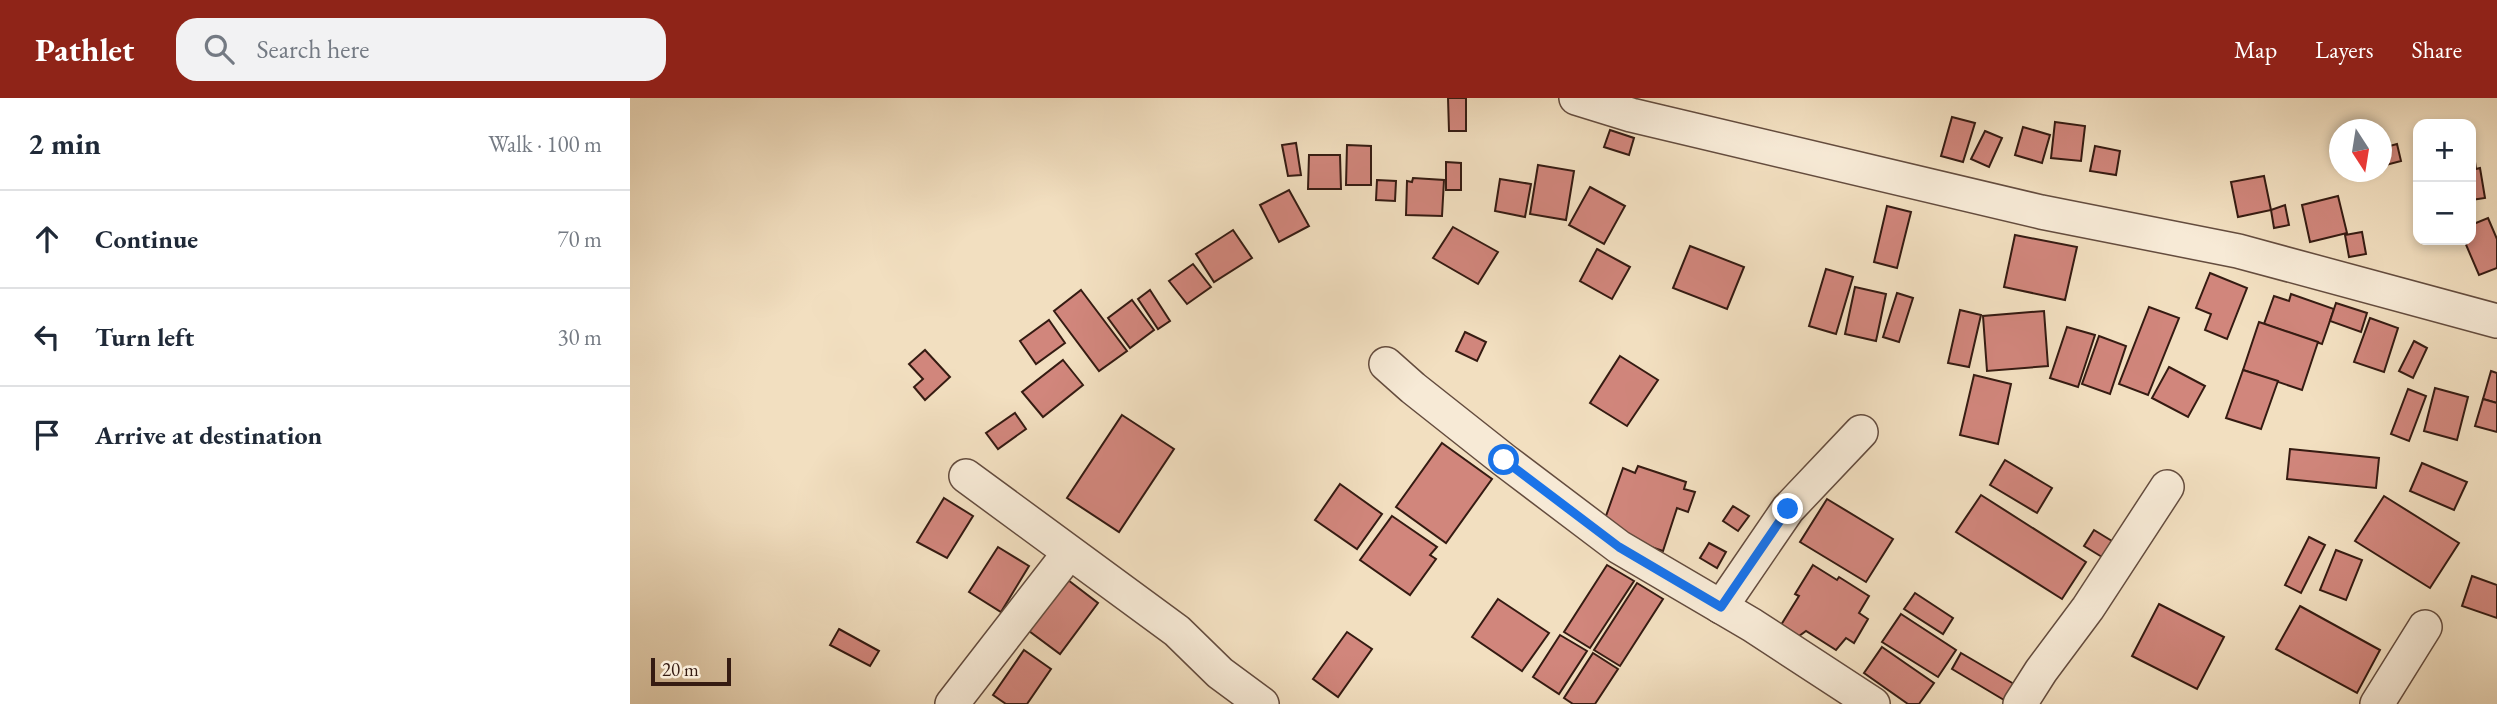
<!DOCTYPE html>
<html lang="en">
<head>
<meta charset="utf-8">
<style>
  :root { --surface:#fff; --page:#f2f2f3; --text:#1f2937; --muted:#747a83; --line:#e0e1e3; --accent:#8f2418 }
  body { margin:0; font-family:"EB Garamond",serif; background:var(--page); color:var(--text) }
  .controls { position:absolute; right:21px; top:21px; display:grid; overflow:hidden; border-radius:14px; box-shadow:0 4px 10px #0003 }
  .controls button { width:63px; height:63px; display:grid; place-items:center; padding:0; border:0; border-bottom:2px solid var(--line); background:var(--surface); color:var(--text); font:35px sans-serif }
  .compass { position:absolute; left:1699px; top:21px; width:63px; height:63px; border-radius:50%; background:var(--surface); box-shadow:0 4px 10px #0003; rotate:168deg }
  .scale { position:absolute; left:21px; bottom:18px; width:80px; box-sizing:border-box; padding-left:7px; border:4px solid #351b12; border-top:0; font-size:19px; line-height:24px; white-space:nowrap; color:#351b12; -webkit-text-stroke:5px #f7ead6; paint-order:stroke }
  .stop { position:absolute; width:21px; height:21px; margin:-16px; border:5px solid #1a73e8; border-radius:50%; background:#fff }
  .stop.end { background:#1a73e8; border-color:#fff; box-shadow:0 2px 7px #0008 }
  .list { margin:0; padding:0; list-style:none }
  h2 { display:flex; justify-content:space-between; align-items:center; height:91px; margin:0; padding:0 28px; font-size:30px }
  h2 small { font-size:23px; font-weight:400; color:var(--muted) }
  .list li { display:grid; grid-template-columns:46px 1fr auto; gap:21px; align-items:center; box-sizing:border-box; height:98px; padding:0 28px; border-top:2px solid var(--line) }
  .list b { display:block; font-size:26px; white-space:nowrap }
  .list em { font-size:23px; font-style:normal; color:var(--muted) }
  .icon { flex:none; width:38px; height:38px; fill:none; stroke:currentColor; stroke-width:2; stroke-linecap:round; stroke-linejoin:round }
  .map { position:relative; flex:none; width:1867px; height:606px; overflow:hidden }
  header { display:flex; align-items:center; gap:42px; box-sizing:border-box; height:98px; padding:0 35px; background:var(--accent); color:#fff }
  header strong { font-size:33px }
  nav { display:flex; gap:38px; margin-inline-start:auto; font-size:24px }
  .search { width:490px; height:63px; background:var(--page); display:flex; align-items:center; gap:18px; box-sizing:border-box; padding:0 24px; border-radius:21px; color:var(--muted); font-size:26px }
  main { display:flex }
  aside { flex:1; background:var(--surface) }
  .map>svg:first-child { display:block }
  .building { fill:#d1867c; stroke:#351b12; stroke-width:2 }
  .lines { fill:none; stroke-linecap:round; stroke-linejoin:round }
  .minor-casing { stroke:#644c3e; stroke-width:36 }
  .minor { stroke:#f7ead6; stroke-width:33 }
  .route { stroke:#1a73e8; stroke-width:9 }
</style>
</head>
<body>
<header>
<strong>Pathlet</strong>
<div class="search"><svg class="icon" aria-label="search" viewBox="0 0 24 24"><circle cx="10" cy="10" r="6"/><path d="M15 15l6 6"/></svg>Search here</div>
<nav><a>Map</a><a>Layers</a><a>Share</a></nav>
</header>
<main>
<aside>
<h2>2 min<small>Walk · 100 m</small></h2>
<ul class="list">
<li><svg class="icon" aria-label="ahead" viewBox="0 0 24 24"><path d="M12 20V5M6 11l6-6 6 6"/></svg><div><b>Continue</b></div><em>70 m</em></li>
<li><svg class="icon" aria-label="left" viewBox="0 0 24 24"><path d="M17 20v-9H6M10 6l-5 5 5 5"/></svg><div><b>Turn left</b></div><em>30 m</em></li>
<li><svg class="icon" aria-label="arrive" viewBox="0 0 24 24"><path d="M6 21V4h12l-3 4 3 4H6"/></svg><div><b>Arrive at destination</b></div></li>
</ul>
</aside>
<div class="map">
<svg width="1867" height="606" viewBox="0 0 1867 606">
  <rect width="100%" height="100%" fill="#f2dfc0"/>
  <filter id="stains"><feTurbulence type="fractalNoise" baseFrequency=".00286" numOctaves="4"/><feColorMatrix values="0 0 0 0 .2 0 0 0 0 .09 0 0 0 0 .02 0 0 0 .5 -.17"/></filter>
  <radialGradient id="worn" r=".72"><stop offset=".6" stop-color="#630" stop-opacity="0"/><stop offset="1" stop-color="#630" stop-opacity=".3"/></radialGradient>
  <g class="building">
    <polygon points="818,0 836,0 836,33 819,33"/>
    <polygon points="1322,19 1345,25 1333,64 1311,58"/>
    <polygon points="1425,24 1455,28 1451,63 1421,60"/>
    <polygon points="1393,29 1420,37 1412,65 1385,57"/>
    <polygon points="980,32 1004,40 999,57 974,49"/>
    <polygon points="1355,33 1372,40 1359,69 1341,61"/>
    <polygon points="666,45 671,77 658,78 652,47"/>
    <polygon points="1767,46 1771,63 1752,68 1752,50"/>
    <polygon points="717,47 741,48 741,87 716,87"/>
    <polygon points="1465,48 1490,53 1486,77 1460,73"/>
    <polygon points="679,57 710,57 711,91 678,91"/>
    <polygon points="1844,57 1846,71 1850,70 1855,100 1841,102 1841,58"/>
    <polygon points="816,64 831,65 831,92 816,92"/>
    <polygon points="908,67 944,73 936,122 900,116"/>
    <polygon points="1634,78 1641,112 1608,119 1601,84"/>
    <polygon points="783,80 814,82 812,118 776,117 777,83 782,84"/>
    <polygon points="870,81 901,86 895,119 865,113"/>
    <polygon points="747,82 766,83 765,103 746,102"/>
    <polygon points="960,89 995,108 974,146 939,127"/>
    <polygon points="659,92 679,128 649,144 630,107"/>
    <polygon points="1708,98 1717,135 1680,144 1672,107"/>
    <polygon points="1655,107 1659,127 1644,130 1641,112"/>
    <polygon points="1257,108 1281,114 1267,170 1244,164"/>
    <polygon points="1858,120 1867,141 1867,170 1849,177 1834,142 1841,142 1841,127"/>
    <polygon points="823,129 868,154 848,186 803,160"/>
    <polygon points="603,132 622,160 584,184 566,156"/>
    <polygon points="1732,134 1736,156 1719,159 1715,137"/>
    <polygon points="1385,137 1447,149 1435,202 1374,189"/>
    <polygon points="1060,148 1114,169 1097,211 1043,190"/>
    <polygon points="967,151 1000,169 982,201 950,183"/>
    <polygon points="563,166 581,189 557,206 539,183"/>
    <polygon points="1196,171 1223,179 1206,236 1179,228"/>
    <polygon points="1580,175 1617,190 1597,241 1575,232 1581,216 1566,210"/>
    <polygon points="1225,189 1256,196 1246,243 1215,236"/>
    <polygon points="451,192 497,253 469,273 424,213"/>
    <polygon points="520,192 540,223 528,231 508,201"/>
    <polygon points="1267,195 1283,200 1269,244 1253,239"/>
    <polygon points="1661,196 1704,211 1692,246 1634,226 1644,198 1659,203"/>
    <polygon points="502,202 524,232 500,250 478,220"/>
    <polygon points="1706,205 1737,215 1731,234 1700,223"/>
    <polygon points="1519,209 1549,220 1518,297 1489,286"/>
    <polygon points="1330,212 1351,217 1339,269 1318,265"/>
    <polygon points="1414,213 1418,268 1357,273 1353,218"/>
    <polygon points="1740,220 1768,230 1754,274 1724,264"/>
    <polygon points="419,222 435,245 406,266 390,243"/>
    <polygon points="1629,224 1688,244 1672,292 1613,272"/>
    <polygon points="1437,229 1465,237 1448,289 1420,280"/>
    <polygon points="835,234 856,244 847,263 826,253"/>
    <polygon points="1469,238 1496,248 1480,296 1452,286"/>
    <polygon points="1784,243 1797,250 1783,280 1769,273"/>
    <polygon points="295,252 320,279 295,302 284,289 293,281 279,266"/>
    <polygon points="990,258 1028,282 997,328 960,305"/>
    <polygon points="433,262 453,287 413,319 392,294"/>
    <polygon points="1539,269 1575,288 1558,319 1522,300"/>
    <polygon points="1613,272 1648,283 1631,331 1596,320"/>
    <polygon points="1861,273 1867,275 1867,305 1853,301"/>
    <polygon points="1344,277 1381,286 1368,346 1330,337"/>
    <polygon points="1805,290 1838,299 1827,342 1794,333"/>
    <polygon points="1778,291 1796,298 1779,343 1761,336"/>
    <polygon points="1853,301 1867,305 1867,334 1845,328"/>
    <polygon points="385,315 396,331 368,351 356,335"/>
    <polygon points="492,317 544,351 489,434 437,400"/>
    <polygon points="812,345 862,381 816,445 766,409"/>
    <polygon points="1660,351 1749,360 1746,390 1657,381"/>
    <polygon points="1375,362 1422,390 1407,415 1360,387"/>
    <polygon points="1792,365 1837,384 1824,412 1780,393"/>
    <polygon points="1008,368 1056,384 1054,391 1065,394 1058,414 1047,410 1033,453 971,432 993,370 1005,375"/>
    <polygon points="710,386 752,416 727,451 685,422"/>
    <polygon points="1351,397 1456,464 1432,501 1326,434"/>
    <polygon points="1754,398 1829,445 1800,490 1725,443"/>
    <polygon points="314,400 343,418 317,460 287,444"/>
    <polygon points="1197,401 1263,441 1236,484 1170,444"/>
    <polygon points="1103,408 1119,418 1108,433 1093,423"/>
    <polygon points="762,418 807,449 800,457 806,461 780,497 730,462"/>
    <polygon points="1464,432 1482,443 1472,459 1454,448"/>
    <polygon points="1679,439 1695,447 1671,495 1655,487"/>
    <polygon points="1079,445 1096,454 1087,470 1070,460"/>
    <polygon points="368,449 399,468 371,514 339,494"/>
    <polygon points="1706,452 1732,462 1716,502 1690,492"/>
    <polygon points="977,467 1004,483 960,550 934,534"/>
    <polygon points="1183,467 1207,482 1209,479 1239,498 1229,515 1238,521 1224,545 1216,540 1206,552 1176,533 1169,538 1151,527 1169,498 1165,496"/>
    <polygon points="1842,478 1867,487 1867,520 1832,508"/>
    <polygon points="438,482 468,505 430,556 399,533"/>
    <polygon points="1007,485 1033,501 990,568 964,552"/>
    <polygon points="1285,495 1323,520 1313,536 1274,511"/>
    <polygon points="868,501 919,535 892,573 842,539"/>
    <polygon points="1529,506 1594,539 1567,591 1502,558"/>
    <polygon points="1670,508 1750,552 1727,595 1646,551"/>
    <polygon points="1271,516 1326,552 1308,579 1252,544"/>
    <polygon points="209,531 249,553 240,568 200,547"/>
    <polygon points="717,534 742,551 708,599 683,581"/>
    <polygon points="930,537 957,553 929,596 903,579"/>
    <polygon points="1252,549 1304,585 1289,606 1278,606 1234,575"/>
    <polygon points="394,552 421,571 397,606 376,606 363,597"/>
    <polygon points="963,555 988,571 965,606 943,606 934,600"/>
    <polygon points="1331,555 1384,586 1374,602 1322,571"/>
  </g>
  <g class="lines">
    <defs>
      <g id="minor">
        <polyline points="946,0 1001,17 1411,114 1608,153 1867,223"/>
        <polyline points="756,266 783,290 874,362 989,449 1122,527 1243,606"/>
        <polyline points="336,378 547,533 590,575 632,606"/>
        <polyline points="1091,509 1158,411 1231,334"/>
        <polyline points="322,606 439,455"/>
        <polyline points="1390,606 1411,573 1458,510 1537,389"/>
        <polyline points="1747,606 1795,529"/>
      </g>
    </defs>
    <use href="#minor" class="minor-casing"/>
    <use href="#minor" class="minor"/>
  </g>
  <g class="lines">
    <polyline class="route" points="874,362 989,449 1091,509 1158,411"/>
  </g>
  <rect width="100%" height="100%" filter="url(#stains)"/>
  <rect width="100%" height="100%" fill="url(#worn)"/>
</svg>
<div class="controls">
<button>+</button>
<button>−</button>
</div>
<svg class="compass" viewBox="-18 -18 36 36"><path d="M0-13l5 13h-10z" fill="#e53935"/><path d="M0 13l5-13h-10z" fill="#747a83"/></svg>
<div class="scale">20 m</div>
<div class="stop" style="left:874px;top:362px"></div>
<div class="stop end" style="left:1158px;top:411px"></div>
</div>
</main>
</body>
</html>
